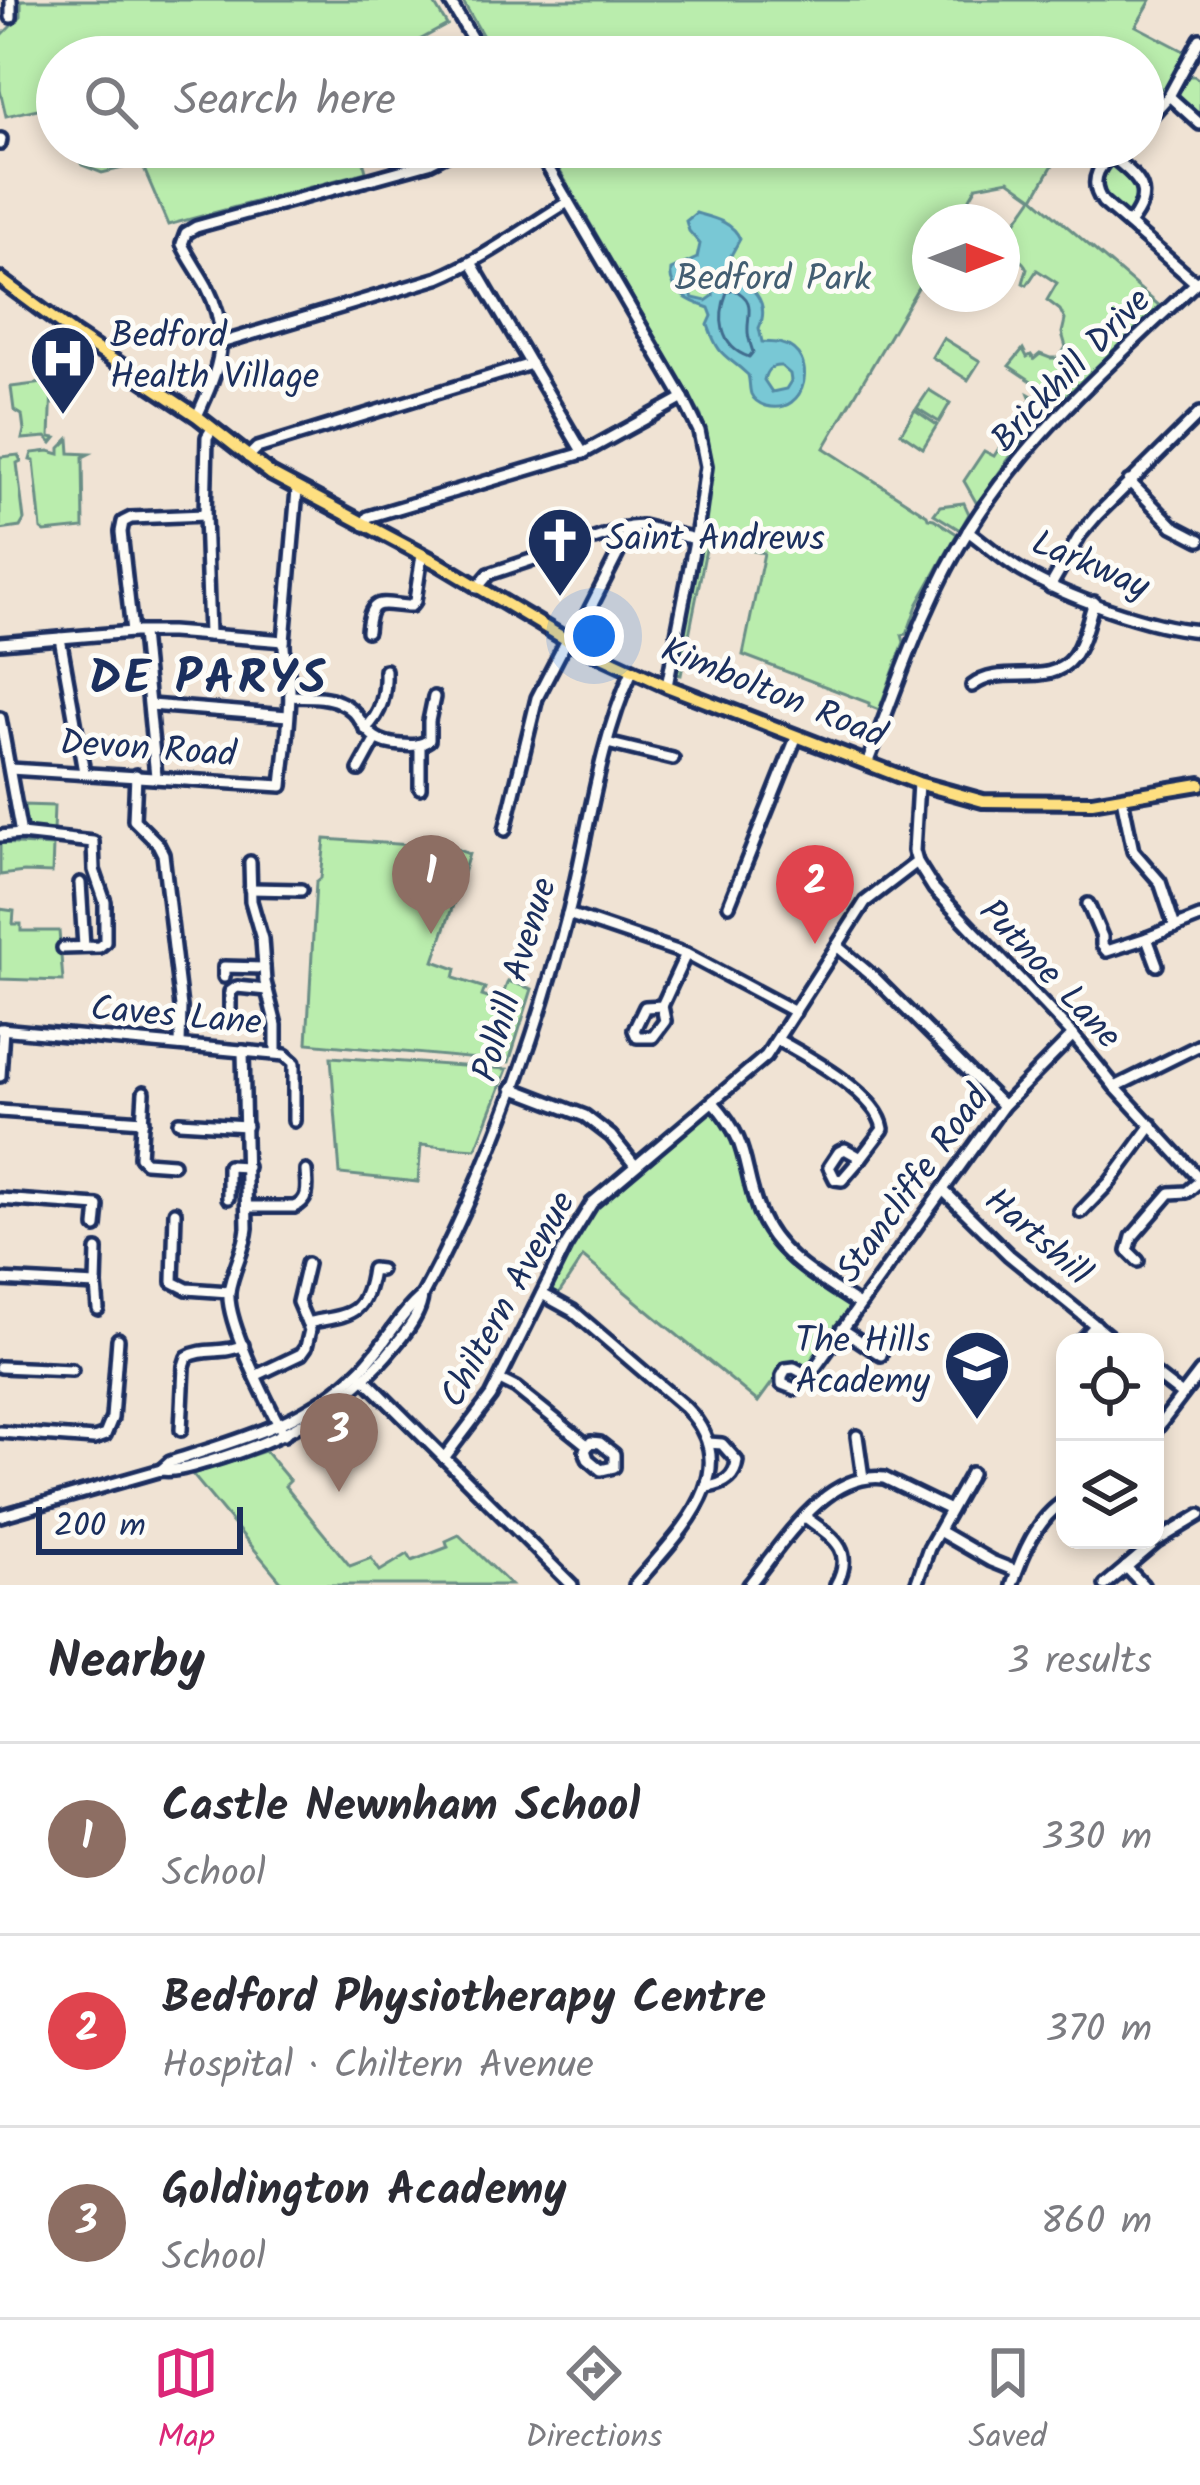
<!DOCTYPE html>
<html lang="en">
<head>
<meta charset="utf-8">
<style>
  :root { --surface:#fff; --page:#f7f7f7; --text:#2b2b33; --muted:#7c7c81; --line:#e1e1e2; --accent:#db2777 }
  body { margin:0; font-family:Kalam,sans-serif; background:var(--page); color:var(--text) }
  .controls { position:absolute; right:36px; bottom:36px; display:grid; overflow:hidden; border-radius:24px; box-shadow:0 6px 18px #0003 }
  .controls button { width:108px; height:108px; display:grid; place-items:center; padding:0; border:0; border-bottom:3px solid var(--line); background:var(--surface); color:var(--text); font:60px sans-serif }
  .compass { position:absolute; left:912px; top:204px; width:108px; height:108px; border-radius:50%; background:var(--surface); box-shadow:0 6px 18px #0003; rotate:90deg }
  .scale { position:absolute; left:36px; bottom:30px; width:207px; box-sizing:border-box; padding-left:12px; border:6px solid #1b2f5e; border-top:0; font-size:33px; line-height:42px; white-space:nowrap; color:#1b2f5e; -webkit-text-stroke:9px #fdfcf7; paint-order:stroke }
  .you { position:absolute; left:594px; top:636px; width:42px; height:42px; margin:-30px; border:9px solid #fff; border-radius:50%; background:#1a73e8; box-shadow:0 0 0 18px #1a73e833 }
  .badge { display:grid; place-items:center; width:78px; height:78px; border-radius:50%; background:var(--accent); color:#fff; font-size:39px; font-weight:700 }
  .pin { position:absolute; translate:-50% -99px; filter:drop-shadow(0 3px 6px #0008) }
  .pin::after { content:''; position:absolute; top:63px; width:42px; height:36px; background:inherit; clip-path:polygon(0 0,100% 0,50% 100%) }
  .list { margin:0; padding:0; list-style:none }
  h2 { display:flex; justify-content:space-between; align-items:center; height:156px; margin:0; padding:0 48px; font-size:51px }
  h2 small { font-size:39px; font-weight:400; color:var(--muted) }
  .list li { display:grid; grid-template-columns:78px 1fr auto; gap:36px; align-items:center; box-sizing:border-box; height:192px; padding:0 48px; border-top:3px solid var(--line) }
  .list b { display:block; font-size:45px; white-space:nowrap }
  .list p { margin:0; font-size:39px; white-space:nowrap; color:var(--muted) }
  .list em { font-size:39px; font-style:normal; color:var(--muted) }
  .icon { flex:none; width:66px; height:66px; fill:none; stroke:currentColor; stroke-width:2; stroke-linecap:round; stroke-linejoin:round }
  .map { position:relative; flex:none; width:1200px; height:1585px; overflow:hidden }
  .search { position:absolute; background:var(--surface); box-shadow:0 6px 18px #0003; left:36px; right:36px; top:36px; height:132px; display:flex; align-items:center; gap:30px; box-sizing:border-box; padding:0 42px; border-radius:66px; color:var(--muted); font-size:45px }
  .sheet { height:732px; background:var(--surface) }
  nav { display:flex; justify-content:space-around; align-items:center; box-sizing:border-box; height:168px; border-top:3px solid var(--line); background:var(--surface); font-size:33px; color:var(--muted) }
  nav a { display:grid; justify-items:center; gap:6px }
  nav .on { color:var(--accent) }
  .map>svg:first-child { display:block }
  .green { fill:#baedad; stroke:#6a8e86; stroke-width:3 }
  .water { fill:#79c8d5; stroke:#538ba5; stroke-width:3; fill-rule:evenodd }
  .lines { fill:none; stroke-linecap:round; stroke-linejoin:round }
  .shore { stroke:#416c8e; stroke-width:3 }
  .minor-casing { stroke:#1b2f5e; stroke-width:18 }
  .major-casing { stroke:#1b2f5e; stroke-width:20 }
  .minor { stroke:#fdfcf7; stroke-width:9 }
  .major { stroke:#fedf80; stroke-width:10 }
  .labels { text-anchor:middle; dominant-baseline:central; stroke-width:10; stroke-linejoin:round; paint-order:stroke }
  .park-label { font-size:36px; fill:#435e72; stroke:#fdfcf7 }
  .poi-label { font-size:36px; fill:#1b2f5e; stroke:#fdfcf7; text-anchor:start }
  .street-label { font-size:36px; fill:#1b2f5e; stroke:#fdfcf7 }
  .district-label { font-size:48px; font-weight:bold; letter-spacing:3px; fill:#1b2f5e; stroke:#fdfcf7 }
</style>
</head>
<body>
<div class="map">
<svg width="1200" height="1585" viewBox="0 0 1200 1585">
  <rect width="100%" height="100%" fill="#f0e3d4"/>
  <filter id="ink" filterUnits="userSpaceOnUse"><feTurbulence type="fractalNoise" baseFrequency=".00833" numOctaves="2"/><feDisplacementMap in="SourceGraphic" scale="24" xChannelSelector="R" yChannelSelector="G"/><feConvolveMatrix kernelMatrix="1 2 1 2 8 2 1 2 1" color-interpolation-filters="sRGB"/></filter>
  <g filter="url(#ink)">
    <g class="green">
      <polygon points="21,0 432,0 447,25 403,49 359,54 354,57 57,57 57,120 55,120 51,106 6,116 0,90 0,37 21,16"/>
      <polygon points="462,0 1151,0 1136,26 1186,52 1164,90 1143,77 1143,57 495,57"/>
      <polygon points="1186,76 1194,76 1200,80 1200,121 1176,96 1176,89"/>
      <polygon points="78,147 360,147 366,172 168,225 144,169 135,165 102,173 82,165"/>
      <path d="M546 147H1063L1034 198 1161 307 1070 394 1057 398 1009 366 1023 349 1027 357 1031 355 1034 359 1040 354 1050 358H1059L1066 347 1062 333 1065 320 1060 310 1047 300 1057 283 1037 270 1027 285 1023 283 1027 269C1021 255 1012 260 1002 257V242L1033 197 1009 180 977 186 956 222H930V267L824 448 927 515 928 518 934 519 957 534 917 605 907 634 902 635 904 642 879 710 869 706V703L743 655 764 553 701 540C709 498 717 458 701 416Z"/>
      <path d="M1113 163C1134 180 1152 190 1128 216L1120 214 1098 191 1100 173Z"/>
      <polygon points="943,338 980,361 968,380 932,357"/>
      <polygon points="43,383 52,386 50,437 56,438 52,443 46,437 22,439 24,430 22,415 14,410 11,387"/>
      <polygon points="929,390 950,403 939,422 917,408"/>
      <polygon points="1029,394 1049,405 1049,414 1015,450 977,504 964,481 984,451 994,456 1031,399"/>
      <polygon points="915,410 937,425 923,448 901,433"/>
      <polygon points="69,439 70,453 89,454 83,457 84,528 45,532 41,529 34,461 30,460 32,453 49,451 60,454 60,448"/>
      <polygon points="18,455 21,461 17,463 24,520 20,527 0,530 0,457"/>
      <polygon points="964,503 969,514 960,530 934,514 940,506"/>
      <polygon points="700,544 707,544 681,675 676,674"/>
      <polygon points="22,805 54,806 53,832 30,830 24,822"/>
      <polygon points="325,839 454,848 469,854 458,889 442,885 440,893 455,899 434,961 456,969 454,978 485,988 482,996 500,1002 508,981 532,989 509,1062 307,1043 316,882 321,878"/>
      <polygon points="0,843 53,846 52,873 24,872 0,875"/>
      <polygon points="0,909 14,911 13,924 21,924 21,931 59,931 63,981 0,979"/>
      <polygon points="331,1057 507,1069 476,1149 421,1145 418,1182 340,1174"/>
      <path d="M707 1108 717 1110 736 1138 765 1231 851 1303V1312L801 1382 794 1384 779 1373 758 1402 583 1257 556 1298 550 1289C573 1206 644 1160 707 1108Z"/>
      <polygon points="265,1451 290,1481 285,1486 350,1566 371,1558 380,1571 408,1554 412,1561 448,1547 446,1541 459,1535 511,1585 284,1585 192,1474"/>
    </g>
    <path class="water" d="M696 213C714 218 733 222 740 239L729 259 727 275C751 282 771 302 759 328L762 342C769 343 776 342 782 344 819 353 808 417 766 406 760 404 754 401 751 394 749 388 750 381 748 375 725 353 720 360 708 325L712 316 709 308C691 302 668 292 671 270L697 258 700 244 689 231 686 221ZM697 271 714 286 713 296 706 301 693 298 685 285 690 273ZM781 366 790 374 791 381 786 389 772 392 764 380C766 371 770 365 781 366Z"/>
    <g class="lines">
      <path class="shore" d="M733 289C757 301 747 312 748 332 748 338 751 346 753 352L749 357C719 347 717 317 727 292Z"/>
      <defs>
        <g id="minor">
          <polyline points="11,0 11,17"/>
          <polyline points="449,0 483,57"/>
          <polyline points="1169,96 1200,124"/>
          <polyline points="1143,125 1169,96 1200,39"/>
          <polyline points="0,144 1,139"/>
          <polyline points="536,147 683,398 699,431 706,466 698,525 667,686"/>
          <path d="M1119 147C1102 163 1086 179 1103 202L1196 283"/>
          <path d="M1110 155C1138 178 1157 190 1129 224"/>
          <polyline points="472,264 583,453"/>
          <path d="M221 343 438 278C484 259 525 228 568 202"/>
          <path d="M197 416C219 369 232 336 207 287 199 272 189 259 182 244L186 233 196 227 429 163 461 147"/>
          <polyline points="248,457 257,448 531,364"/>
          <polyline points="1129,481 1173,526 1200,540"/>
          <polyline points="364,525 368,517 583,453 683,398"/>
          <path d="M968 531C986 544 1003 560 1022 571 1066 597 1149 627 1200 631"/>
          <polyline points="1050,587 1080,535 1097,515 1200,413"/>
          <polyline points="477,588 489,574 630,527 642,526 696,539"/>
          <path d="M367 631C370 593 384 606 411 606L415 601 422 555"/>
          <polyline points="132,632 121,532 123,522 131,518 205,515"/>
          <polyline points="142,634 156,776"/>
          <polyline points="209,635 205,515 207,437 212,429"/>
          <polyline points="60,638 84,772"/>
          <polyline points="573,642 626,538 626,528"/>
          <polyline points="0,643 132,632 171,632 284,641"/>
          <path d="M972 686C1002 662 1048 690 1073 657 1084 642 1088 619 1094 602"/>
          <path d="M290 696C306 697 325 695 339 702 368 714 358 742 401 745 413 746 420 746 429 740V721L434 697"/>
          <polyline points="150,705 288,716"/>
          <polyline points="0,718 21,834"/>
          <path d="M365 729C382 713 386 693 385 670"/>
          <polyline points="607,743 673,759"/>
          <path d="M867 764C898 685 924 601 970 528 1031 431 1118 357 1200 279"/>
          <path d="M10 769 282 786C285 754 290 721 290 689 290 672 283 658 284 641L297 490"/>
          <polyline points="359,770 376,739"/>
          <polyline points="136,775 134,820 158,844 163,854 181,1007 180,1045"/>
          <polyline points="918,783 914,851 917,862 934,889 1073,1035 1115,1087 1200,1179"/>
          <polyline points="420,788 420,745"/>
          <polyline points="1122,798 1133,851 1160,882 1175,927 1147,938 1157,965"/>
          <polyline points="505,830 537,698 567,640"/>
          <polyline points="0,836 21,834 93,842 94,870 105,902 105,942 99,947 63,948"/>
          <polyline points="250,862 251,901 262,939 265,982 276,1025 276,1053"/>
          <polyline points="80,883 84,947"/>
          <polyline points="250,889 301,890"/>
          <polyline points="1088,904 1102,937 1102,945 1107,951 1147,938"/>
          <polyline points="729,905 796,738"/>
          <polyline points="568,914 686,954 795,1012"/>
          <polyline points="1175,927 1200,917"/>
          <polyline points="838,947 875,978 1003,1106"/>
          <polyline points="224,977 224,967 264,968"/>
          <polyline points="662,1006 645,1007 634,1030 637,1037 653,1037 665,1021 662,1006 686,954"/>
          <polyline points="230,1009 230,992 237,987 267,990"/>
          <polyline points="0,1029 285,1055 294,1063 294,1121"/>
          <path d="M778 1040C807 1056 878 1094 883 1129L861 1158"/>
          <path d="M243 1051 247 1228C245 1250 232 1270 229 1292 226 1323 269 1405 284 1435"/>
          <polyline points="0,1076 3,1029"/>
          <polyline points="1115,1087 1200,1045"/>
          <polyline points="512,1088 585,1116 611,1136 634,1164"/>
          <polyline points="144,1092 140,1157 145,1162 173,1164"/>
          <path d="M713 1102C751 1144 741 1165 759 1212 776 1256 822 1280 859 1305"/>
          <polyline points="0,1111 143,1121"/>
          <polyline points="179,1122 246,1126"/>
          <polygon points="845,1149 861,1158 842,1180 835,1179 829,1167 839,1152"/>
          <polyline points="944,1191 1009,1255 1116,1342"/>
          <polyline points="228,1198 228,1166 247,1167"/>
          <polyline points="0,1199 98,1206 96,1227"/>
          <path d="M247 1207H294C310 1201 307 1186 306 1171"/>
          <polyline points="175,1212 173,1282 187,1289 229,1292"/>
          <polyline points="1081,1212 1110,1182 1152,1125"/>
          <polyline points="97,1250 96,1285 98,1309"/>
          <polyline points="1138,1261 1128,1251 1132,1237 1170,1193 1187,1192 1200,1181"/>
          <polyline points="0,1280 96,1285"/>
          <path d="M542 1294 573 1311 685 1407C749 1472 677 1534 635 1585"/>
          <path d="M307 1323C349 1314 365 1318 372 1269L380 1270"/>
          <polyline points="842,1329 881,1355"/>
          <polyline points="1080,1342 1096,1325"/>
          <polyline points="1064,1359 1065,1358"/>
          <polyline points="0,1367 72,1370"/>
          <polyline points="1155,1374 1182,1395"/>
          <polyline points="257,1375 301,1354 306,1347 310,1330 298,1302 307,1264"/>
          <polyline points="809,1376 794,1368 786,1369 782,1376 782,1384 795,1389 809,1376 1003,1106 1073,1035"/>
          <polyline points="363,1377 572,1585"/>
          <polyline points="500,1380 516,1388 587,1445"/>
          <path d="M181 1430 184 1366 187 1357C204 1347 224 1355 243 1345"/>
          <polyline points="1155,1431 1200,1372"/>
          <polyline points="0,1432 94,1439 105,1435 112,1418 118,1339"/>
          <polyline points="857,1436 863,1478"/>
          <polygon points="591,1442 600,1443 614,1454 614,1467 601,1470 588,1459 585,1450"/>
          <polyline points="444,1458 491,1396 565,1247 592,1203 766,1056 865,902 917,862"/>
          <path d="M161 1470 170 1462C239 1440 309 1422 362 1368 384 1346 399 1315 422 1296"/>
          <path d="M707 1487C723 1485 735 1478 737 1461L722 1444 708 1443"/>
          <path d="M0 1516 161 1470C177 1472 192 1466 207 1462 282 1441 346 1406 396 1344 407 1331 421 1313 422 1296 487 1175 535 1042 569 910 589 830 598 746 632 671"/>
          <path d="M805 1517C832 1537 856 1549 836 1585"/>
          <polyline points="939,1531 991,1561 1016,1571"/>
          <polyline points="1126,1567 1143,1585"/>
          <path d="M749 1585C782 1545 825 1471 884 1478L950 1510"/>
          <polyline points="916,1585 929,1548 971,1473"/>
          <path d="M1012 1585C1022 1555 1037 1518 1065 1501"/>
          <polyline points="1105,1585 1157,1541 1200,1515"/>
        </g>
        <polyline id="major" points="0,279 74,334 197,416 271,474 438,563 567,640 667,686 918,783 983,801 1092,802 1200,784"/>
      </defs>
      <use href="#minor" class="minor-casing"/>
      <use href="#major" class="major-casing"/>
      <use href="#minor" class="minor"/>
      <use href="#major" class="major"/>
    </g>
  </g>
  <defs>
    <symbol id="hospital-pin" viewBox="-11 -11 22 30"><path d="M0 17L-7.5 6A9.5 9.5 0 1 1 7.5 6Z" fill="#1b2f5e" stroke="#fdfcf7"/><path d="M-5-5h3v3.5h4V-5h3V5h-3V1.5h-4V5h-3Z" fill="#fff"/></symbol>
    <symbol id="church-pin" viewBox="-11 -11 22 30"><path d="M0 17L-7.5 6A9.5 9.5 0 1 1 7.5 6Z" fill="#1b2f5e" stroke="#fdfcf7"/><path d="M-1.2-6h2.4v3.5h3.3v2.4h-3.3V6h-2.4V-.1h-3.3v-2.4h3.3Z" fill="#fff"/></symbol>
    <symbol id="school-pin" viewBox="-11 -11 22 30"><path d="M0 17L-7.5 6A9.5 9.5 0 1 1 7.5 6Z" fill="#1b2f5e" stroke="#fdfcf7"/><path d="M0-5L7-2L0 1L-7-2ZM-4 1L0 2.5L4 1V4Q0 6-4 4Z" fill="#fff"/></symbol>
  </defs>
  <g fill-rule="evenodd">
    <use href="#hospital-pin" x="25" y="320" width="76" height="104"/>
    <use href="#church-pin" x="522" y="502" width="76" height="104"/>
    <use href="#school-pin" x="939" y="1325" width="76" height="104"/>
  </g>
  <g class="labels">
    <g class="park-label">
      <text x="773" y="280">Bedford Park</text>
    </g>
    <g class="poi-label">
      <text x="110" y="337">Bedford<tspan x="110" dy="41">Health Village</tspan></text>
      <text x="606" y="540">Saint Andrews</text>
      <text x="930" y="1342" text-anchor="end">The Hills<tspan x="930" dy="41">Academy</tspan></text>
    </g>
    <g class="street-label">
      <text transform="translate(1072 371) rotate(-46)">Brickhill Drive</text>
      <text transform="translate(1090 566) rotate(23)">Larkway</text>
      <text transform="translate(773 694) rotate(22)">Kimbolton Road</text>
      <text transform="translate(148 750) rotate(4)">Devon Road</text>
      <text transform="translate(1049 975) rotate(47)">Putnoe Lane</text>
      <text transform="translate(516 980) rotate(-73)">Polhill Avenue</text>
      <text transform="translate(176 1017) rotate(5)">Caves Lane</text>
      <text transform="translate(914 1185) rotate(-54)">Stancliffe Road</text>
      <text transform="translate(1037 1238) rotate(41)">Hartshill</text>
      <text transform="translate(509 1300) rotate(-61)">Chiltern Avenue</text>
    </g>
    <g class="district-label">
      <text x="209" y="680">DE PARYS</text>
    </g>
  </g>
</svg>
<div class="controls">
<button><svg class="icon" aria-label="locate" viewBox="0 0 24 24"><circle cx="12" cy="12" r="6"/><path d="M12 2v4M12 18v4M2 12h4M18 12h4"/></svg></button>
<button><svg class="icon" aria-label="layers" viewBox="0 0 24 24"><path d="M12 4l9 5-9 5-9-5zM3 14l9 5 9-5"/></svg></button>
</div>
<svg class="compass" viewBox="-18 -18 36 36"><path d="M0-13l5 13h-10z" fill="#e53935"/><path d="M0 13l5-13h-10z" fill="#7c7c81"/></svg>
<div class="scale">200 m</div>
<div class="you"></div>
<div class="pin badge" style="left:431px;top:934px;background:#8d6e63">1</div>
<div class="pin badge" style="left:815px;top:944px;background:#e0444e">2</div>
<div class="pin badge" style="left:339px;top:1492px;background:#8d6e63">3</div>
<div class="search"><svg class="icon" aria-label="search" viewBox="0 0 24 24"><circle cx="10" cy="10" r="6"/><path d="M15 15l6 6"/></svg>Search here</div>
</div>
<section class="sheet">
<h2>Nearby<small>3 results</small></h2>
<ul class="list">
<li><span class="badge" style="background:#8d6e63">1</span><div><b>Castle Newnham School</b><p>School</p></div><em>330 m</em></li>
<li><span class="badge" style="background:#e0444e">2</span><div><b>Bedford Physiotherapy Centre</b><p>Hospital · Chiltern Avenue</p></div><em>370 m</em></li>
<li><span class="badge" style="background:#8d6e63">3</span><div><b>Goldington Academy</b><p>School</p></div><em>860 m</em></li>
</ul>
</section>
<nav>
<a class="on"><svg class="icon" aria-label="map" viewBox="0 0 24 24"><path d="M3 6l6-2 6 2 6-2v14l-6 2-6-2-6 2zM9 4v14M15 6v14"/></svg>Map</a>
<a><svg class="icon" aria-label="directions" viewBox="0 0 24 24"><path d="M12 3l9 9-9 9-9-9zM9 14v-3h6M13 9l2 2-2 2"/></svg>Directions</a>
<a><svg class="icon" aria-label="saved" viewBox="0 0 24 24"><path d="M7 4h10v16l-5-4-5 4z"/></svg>Saved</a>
</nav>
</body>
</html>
